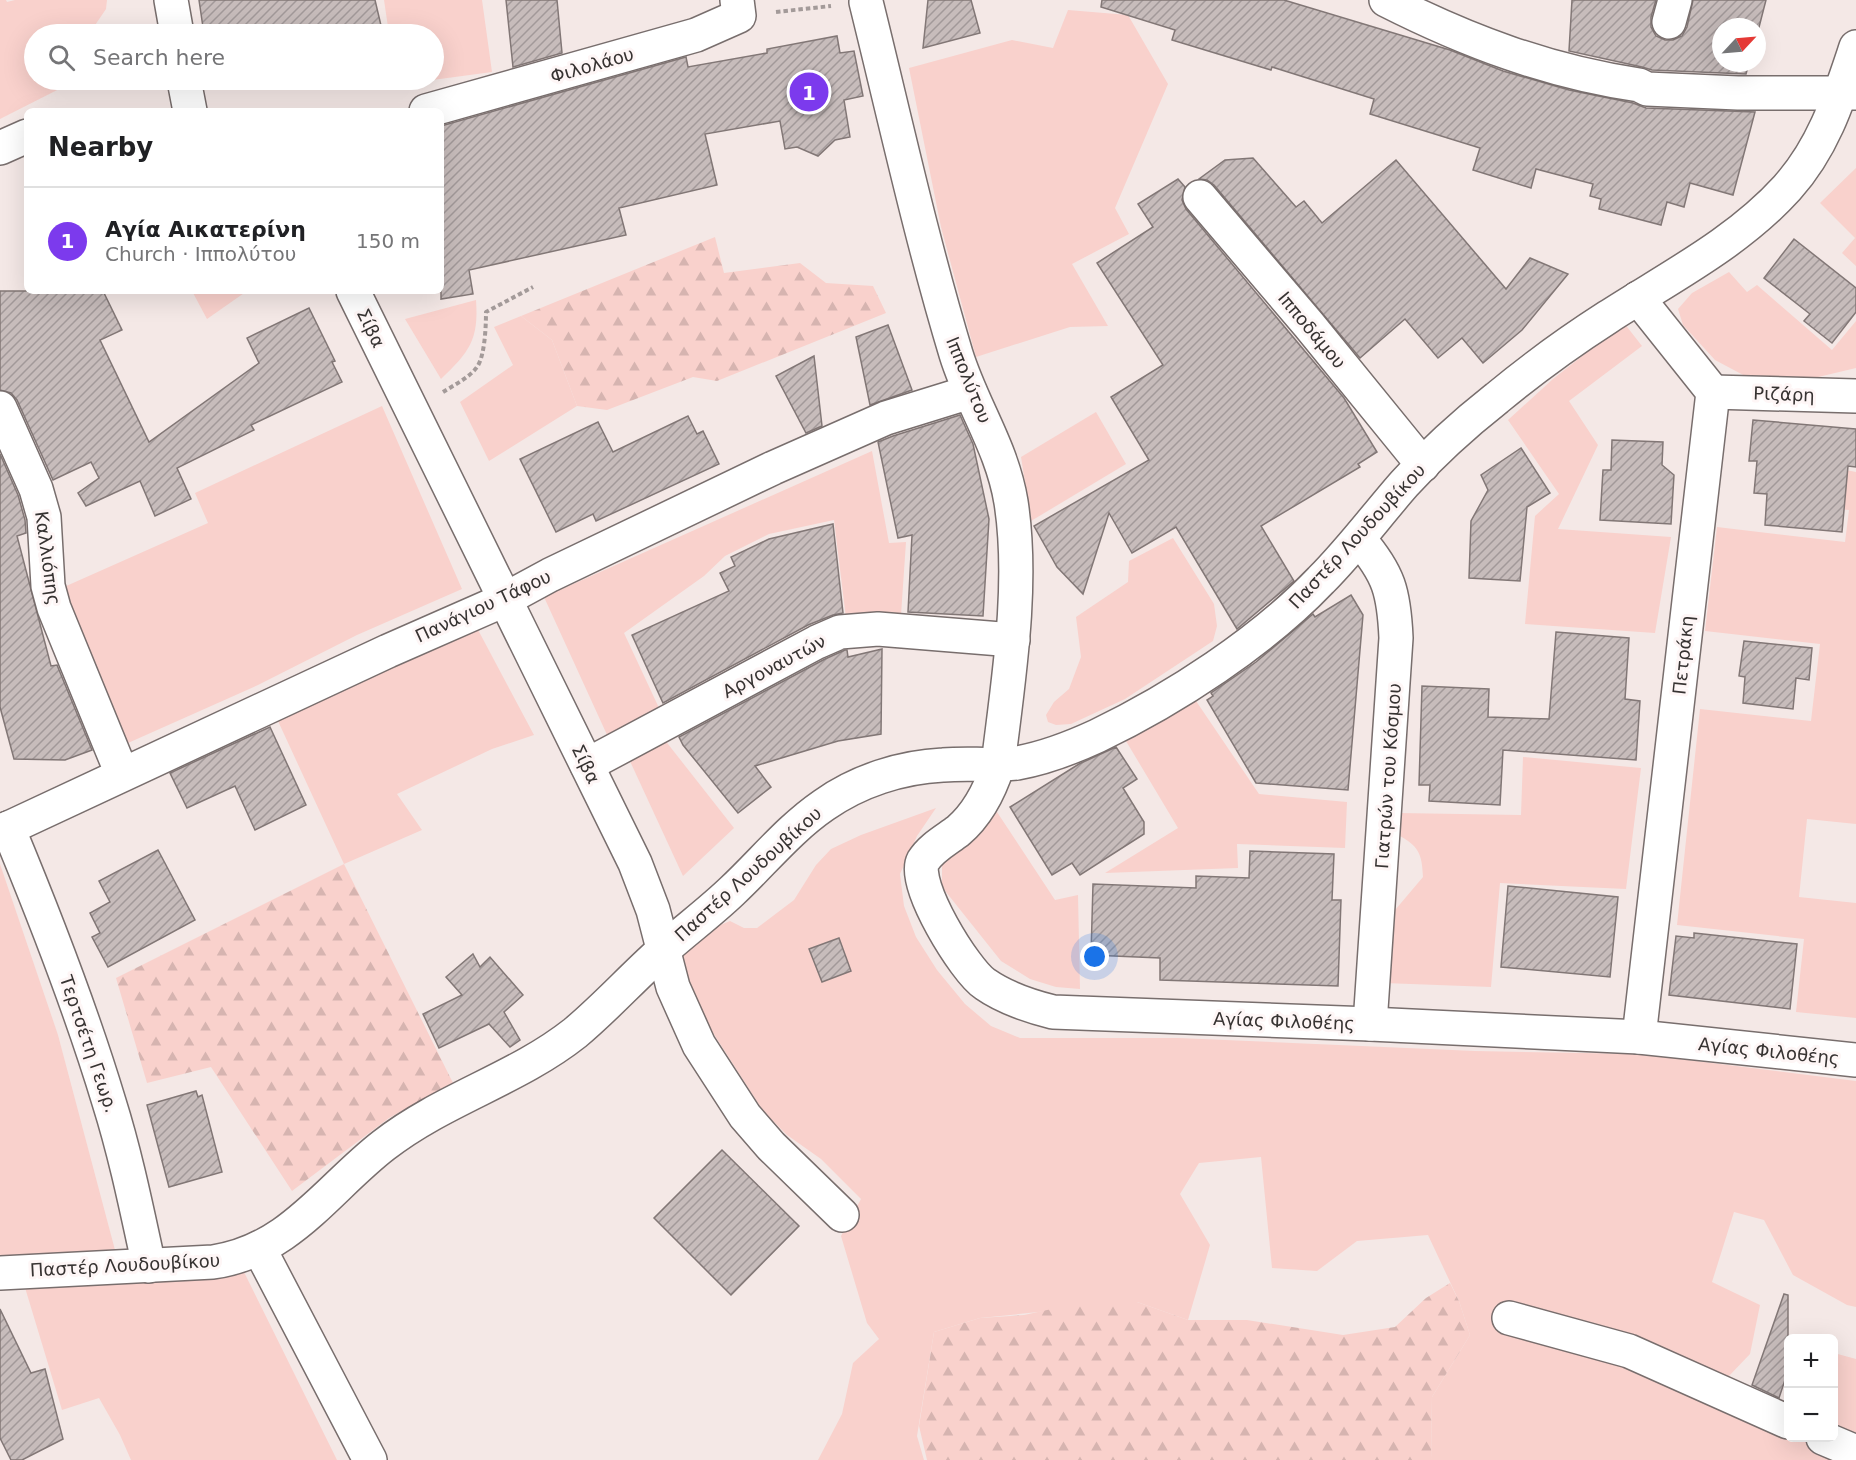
<!DOCTYPE html>
<html lang="en">
<head>
<meta charset="utf-8">
<style>
  :root { --surface:#fff; --page:#f2f2f2; --text:#202124; --muted:#757577; --line:#e0e0e0; --accent:#7c3aed }
  body { margin:0; font-family:"DejaVu Sans",sans-serif; background:var(--page); color:var(--text) }
  .controls { position:absolute; right:18px; bottom:18px; display:grid; overflow:hidden; border-radius:9px; box-shadow:0 6px 24px #0002 }
  .controls button { width:54px; height:54px; display:grid; place-items:center; padding:0; border:0; border-bottom:2px solid var(--line); background:var(--surface); color:var(--text); font:30px sans-serif }
  .compass { position:absolute; left:1712px; top:18px; width:54px; height:54px; border-radius:50%; background:var(--surface); box-shadow:0 6px 24px #0002; rotate:64deg }
  .you { position:absolute; left:1095px; top:957px; width:21px; height:21px; margin:-15px; border:4px solid #fff; border-radius:50%; background:#1a73e8; box-shadow:0 0 0 9px #1a73e833 }
  .badge { display:grid; place-items:center; width:39px; height:39px; border-radius:50%; background:var(--accent); color:#fff; font-size:20px; font-weight:700 }
  .pin { position:absolute; translate:-50% -50%; border:3px solid #fff; box-shadow:0 2px 6px #0006 }
  .list { margin:0; padding:0; list-style:none }
  h2 { display:flex; justify-content:space-between; align-items:center; height:78px; margin:0; padding:0 24px; font-size:26px }
  h2 small { font-size:20px; font-weight:400; color:var(--muted) }
  .list li { display:grid; grid-template-columns:39px 1fr auto; gap:18px; align-items:center; box-sizing:border-box; height:108px; padding:0 24px; border-top:2px solid var(--line) }
  .list b { display:block; font-size:22px; white-space:nowrap }
  .list p { margin:0; font-size:20px; white-space:nowrap; color:var(--muted) }
  .list em { font-size:20px; font-style:normal; color:var(--muted) }
  .icon { flex:none; width:33px; height:33px; fill:none; stroke:currentColor; stroke-width:2; stroke-linecap:round; stroke-linejoin:round }
  .map { position:relative; flex:none; width:1856px; height:1460px; overflow:hidden }
  .search { position:absolute; background:var(--surface); box-shadow:0 6px 24px #0002; left:24px; top:24px; width:420px; height:66px; display:flex; align-items:center; gap:15px; box-sizing:border-box; padding:0 21px; border-radius:33px; color:var(--muted); font-size:22px }
  .panel { position:absolute; background:var(--surface); box-shadow:0 6px 24px #0002; left:24px; top:108px; width:420px; height:186px; border-radius:9px }
  .map>svg:first-child { display:block }
  .green { fill:#f9d1cc }
  .forest { fill:url(#forest-firs) }
  .building { fill:url(#building-hatch); stroke:#827776; stroke-width:1.5 }
  .lines { fill:none; stroke-linecap:round; stroke-linejoin:round }
  .street-casing { stroke:#786e6d; stroke-width:36 }
  .path { stroke:#a39a99; stroke-width:4; stroke-dasharray:4.5 3; stroke-linecap:butt }
  .street { stroke:#fff; stroke-width:33 }
  .labels { text-anchor:middle; dominant-baseline:central; stroke-width:6; stroke-linejoin:round; paint-order:stroke }
  .street-label { font-size:18px; fill:#373332; stroke:#fef6f6 }
</style>
</head>
<body>
<div class="map">
<svg width="1856" height="1460" viewBox="0 0 1856 1460">
  <defs>
    <pattern id="forest-firs" width="22" height="20" patternUnits="userSpaceOnUse" patternTransform="scale(1.5)"><rect width="22" height="20" fill="#f9d1cc"/><path d="M5 1l3.5 6h-7zM16 11l3.5 6h-7z" fill="#d6b4b0"/></pattern>
    <pattern id="building-hatch" width="6" height="6" patternUnits="userSpaceOnUse" patternTransform="scale(1.5)"><rect width="6" height="6" fill="#c7bcbb"/><path d="M-1 1l2-2M0 6l6-6M5 7l2-2" fill="none" stroke="#a29999"/></pattern>
  </defs>
  <rect width="100%" height="100%" fill="#f4e8e6"/>
  <g class="green">
    <polygon points="0,0 6,0 7,2 15,0 107,0 106,9 89,34 34,34 34,80 72,80 71,83 0,119"/>
    <polygon points="384,0 482,0 492,72 373,88 372,80 434,80 434,34 389,34"/>
    <polygon points="1068,10 1128,15 1168,84 1115,208 1129,234 1072,264 1108,326 1070,327 976,357 941,227 909,68 1012,40 1053,48"/>
    <polygon points="1856,168 1856,266 1842,253 1855,238 1820,203"/>
    <polygon points="1729,272 1747,292 1757,285 1832,350 1856,321 1856,368 1814,378 1768,384 1747,377 1715,360 1683,325 1678,309 1692,293"/>
    <polygon points="192,291 247,291 207,319"/>
    <path d="M476 300C479 340 469 352 441 379L405 319Z"/>
    <polygon points="521,316 552,340 577,406 489,461 460,402 513,365 494,327"/>
    <polygon points="1624,323 1642,346 1569,401 1598,445 1558,529 1671,537 1655,633 1525,624 1535,516 1559,494 1508,420 1553,379"/>
    <polygon points="382,406 462,589 357,635 258,685 128,743 64,587 208,523 195,493"/>
    <polygon points="1096,412 1126,464 1031,521 1021,457"/>
    <polygon points="872,451 889,543 906,542 901,615 846,618 834,520 769,534 725,556 704,576 624,633 659,708 608,737 544,597"/>
    <polygon points="1846,470 1856,472 1856,824 1807,819 1799,897 1856,903 1856,1018 1796,1012 1804,939 1677,925 1700,709 1811,721 1820,644 1705,631 1717,527 1845,542 1849,510 1825,508"/>
    <polygon points="1173,538 1214,604 1217,626 1213,641 1125,699 1071,724 1056,725 1048,722 1046,715 1054,702 1069,689 1081,657 1076,617 1128,582 1129,561"/>
    <polygon points="476,626 534,735 492,749 397,794 422,830 344,864 278,721"/>
    <polygon points="1194,698 1259,794 1347,802 1345,848 1237,844 1238,868 1105,873 1178,828 1123,736"/>
    <polygon points="664,739 734,828 683,876 629,759"/>
    <path d="M1523 757 1641 768 1626 889 1500 883 1491 987 1384 983 1390 916 1423 877C1422 854 1419 846 1398 835L1399 813 1521 815Z"/>
    <polygon points="936,808 917,836 900,874 904,906 916,937 937,970 965,1004 991,1026 1020,1038 1178,1038 1475,1051 1640,1054 1856,1081 1856,1307 1847,1305 1793,1275 1764,1220 1734,1212 1712,1282 1760,1305 1750,1354 1706,1400 1788,1438 1834,1438 1834,1353 1856,1359 1856,1460 1431,1460 1432,1397 1470,1335 1459,1301 1428,1235 1357,1241 1317,1271 1272,1268 1261,1157 1199,1163 1180,1194 1210,1245 1188,1320 1137,1302 980,1318 934,1332 917,1436 924,1460 818,1460 842,1414 853,1363 879,1339 867,1323 841,1236 861,1199 821,1159 787,1135 763,1111 692,1000 678,965 686,948 711,929 730,921 744,928 757,928 794,900 816,865 831,849 861,835"/>
    <polygon points="997,812 1055,900 1078,895 1080,989 1056,987 1030,979 1001,961 942,887 942,861"/>
    <polygon points="0,864 58,1035 115,1250 0,1258"/>
    <polygon points="241,1266 337,1460 131,1460 120,1435 99,1398 62,1410 23,1281"/>
  </g>
  <g class="forest">
    <polygon points="715,237 724,273 800,263 826,283 873,286 886,313 717,381 693,377 607,410 577,406 552,340 521,316"/>
    <polygon points="344,864 453,1083 389,1118 292,1191 211,1067 147,1083 116,978"/>
    <polygon points="1450,1283 1459,1301 1470,1335 1432,1397 1431,1460 927,1460 919,1426 934,1332 980,1318 1024,1315 1089,1301 1137,1302 1188,1320 1247,1320 1343,1335 1395,1327 1426,1298"/>
  </g>
  <g class="building">
    <polygon points="199,0 375,0 383,34 204,34"/>
    <polygon points="506,0 557,0 562,53 513,67"/>
    <polygon points="928,0 971,0 980,33 923,48"/>
    <polygon points="1102,0 1284,0 1450,50 1503,71 1569,90 1633,103 1646,108 1755,112 1733,195 1690,183 1684,207 1667,202 1661,225 1599,209 1601,199 1590,196 1593,184 1536,169 1531,188 1473,170 1480,148 1370,114 1374,99 1272,67 1271,70 1172,40 1175,30 1101,7"/>
    <polygon points="1572,0 1656,0 1651,17 1651,27 1656,36 1665,40 1673,40 1682,36 1687,27 1693,0 1766,0 1757,35 1757,27 1721,27 1721,63 1749,63 1746,74 1652,70 1642,67 1569,51"/>
    <polygon points="837,36 840,53 854,51 863,96 844,100 850,137 835,140 818,156 797,147 785,149 780,121 705,134 717,185 619,208 626,235 469,270 473,294 441,299 441,126 686,57 688,67 767,53 767,49"/>
    <polygon points="1253,158 1296,207 1304,201 1322,223 1396,160 1506,289 1530,258 1568,274 1522,330 1483,363 1462,338 1438,358 1405,319 1360,358 1214,185 1207,180 1199,179 1225,160"/>
    <polygon points="1178,179 1185,187 1182,200 1186,209 1344,398 1377,452 1358,464 1360,467 1261,526 1294,581 1237,629 1176,527 1132,553 1109,513 1083,594 1057,567 1034,526 1149,460 1111,397 1163,365 1097,263 1153,227 1138,204"/>
    <polygon points="1794,239 1856,288 1856,312 1832,343 1804,321 1810,314 1764,278"/>
    <polygon points="0,291 103,291 122,330 100,340 149,442 259,363 247,338 309,308 335,361 332,362 342,382 251,425 254,430 177,468 191,499 155,516 140,481 86,506 78,493 99,478 91,462 53,480 17,400 11,393 0,390"/>
    <polygon points="888,325 912,390 870,405 856,337"/>
    <polygon points="814,356 822,426 806,433 776,376"/>
    <polygon points="960,415 973,444 989,519 983,616 908,612 912,535 898,538 878,442 893,436"/>
    <polygon points="688,416 697,434 703,431 719,464 596,521 593,514 556,532 520,459 598,422 613,452"/>
    <polygon points="1753,420 1856,429 1856,467 1848,466 1842,532 1765,525 1767,494 1754,493 1757,461 1749,461"/>
    <polygon points="1612,440 1663,442 1662,465 1674,475 1671,524 1600,520 1603,470 1611,470"/>
    <polygon points="1521,448 1550,493 1527,507 1520,581 1469,578 1471,521 1488,490 1481,475"/>
    <polygon points="0,454 18,495 25,520 26,533 17,536 51,666 57,665 92,750 65,760 14,759 0,707"/>
    <polygon points="833,524 843,613 833,615 808,625 663,703 632,635 729,591 720,573 735,566 731,557 769,539"/>
    <polygon points="1351,595 1363,615 1348,790 1256,783 1207,700 1213,696 1211,693 1256,662 1313,614 1315,617"/>
    <polygon points="1556,632 1629,638 1625,699 1640,701 1636,760 1503,750 1500,805 1429,801 1430,785 1419,785 1422,686 1489,689 1488,717 1549,719"/>
    <polygon points="1744,641 1812,648 1809,680 1796,678 1793,709 1743,703 1745,677 1739,676"/>
    <polygon points="882,649 881,734 838,741 755,766 771,787 738,813 683,745 679,737 825,659 845,650 847,650 848,657"/>
    <polygon points="270,727 306,805 255,830 235,786 187,808 170,773"/>
    <polygon points="1116,747 1137,779 1123,788 1144,822 1144,834 1080,875 1072,863 1052,875 1010,807 1079,764"/>
    <polygon points="158,850 195,920 108,967 92,937 100,933 90,913 110,902 99,881"/>
    <polygon points="1250,851 1334,854 1332,900 1341,900 1338,986 1160,980 1160,958 1091,955 1093,884 1196,888 1196,876 1249,878"/>
    <polygon points="1508,886 1618,897 1610,977 1501,967"/>
    <polygon points="1694,933 1797,944 1790,1009 1669,995 1676,936 1694,938"/>
    <polygon points="839,938 851,971 822,982 809,949"/>
    <polygon points="473,954 480,967 490,957 523,995 504,1012 520,1040 510,1047 489,1024 439,1048 423,1014 462,995 446,977"/>
    <polygon points="196,1091 198,1097 202,1095 222,1172 169,1187 147,1105"/>
    <polygon points="722,1150 799,1226 731,1295 654,1218"/>
    <polygon points="1784,1294 1788,1295 1788,1371 1779,1398 1752,1385"/>
    <polygon points="0,1309 31,1373 45,1369 63,1439 22,1460 11,1460 0,1438"/>
  </g>
  <g class="lines">
    <defs>
      <g id="street">
        <polyline points="171,0 177,34"/>
        <path d="M1386 0C1467 41 1549 72 1639 85L1647 89 1738 93H1856"/>
        <path d="M866 2C895 119 921 238 956 354 972 406 1002 447 1011 502 1024 585 1008 682 998 765 990 790 978 814 958 831 946 840 931 848 923 861 911 883 965 971 985 984 1005 998 1029 1006 1053 1012L1370 1024 1639 1037 1856 1060"/>
        <polyline points="1669,22 1675,0"/>
        <polyline points="184,80 190,111"/>
        <polyline points="426,111 696,35 739,16 737,0"/>
        <polyline points="0,148 27,136"/>
        <polyline points="1200,197 1309,325 1423,465"/>
        <polyline points="353,291 635,863 653,910 673,987 699,1045 745,1116 771,1146 842,1215"/>
        <polyline points="1638,298 1713,392 1639,1037"/>
        <polyline points="1713,392 1856,396"/>
        <polyline points="0,408 36,489 44,517 48,586 54,608 122,774"/>
        <path d="M1359 539C1389 574 1394 592 1396 638L1370 1024"/>
        <polyline points="587,765 817,642 840,632 878,629 1013,640"/>
        <path d="M8 828C45 917 81 1009 109 1102 126 1156 137 1211 149 1266"/>
        <polyline points="0,832 388,651 504,600 550,575 773,468 886,418 970,392"/>
        <polyline points="259,1248 370,1460"/>
        <path d="M0 1273 213 1262C290 1251 328 1188 384 1145 443 1099 517 1079 575 1033 605 1008 631 979 660 953 683 932 709 913 732 891 763 862 789 829 824 805 858 781 901 767 943 765 968 763 992 766 1017 763 1045 758 1071 748 1097 736 1174 699 1262 642 1321 580 1351 550 1376 516 1404 484 1432 453 1464 424 1497 398 1532 369 1569 342 1608 317 1670 277 1737 243 1787 188 1824 147 1839 98 1856 47"/>
        <polyline points="1509,1318 1629,1351 1788,1422"/>
        <polyline points="1823,1438 1856,1452"/>
      </g>
    </defs>
    <use href="#street" class="street-casing"/>
    <g class="path">
      <polyline points="776,12 831,6"/>
      <path d="M443 392C454 385 469 378 477 367 485 356 486 325 486 312L533 287"/>
    </g>
    <use href="#street" class="street"/>
  </g>
  <g class="labels">
    <g class="street-label">
      <text transform="translate(592 65) rotate(-16)">Φιλολάου</text>
      <text transform="translate(371 328) rotate(64)">Σίβα</text>
      <text transform="translate(1312 330) rotate(50)">Ιπποδάμου</text>
      <text transform="translate(969 380) rotate(68)">Ιππολύτου</text>
      <text transform="translate(1784 394) rotate(2)">Ριζάρη</text>
      <text transform="translate(1357 536) rotate(-47)">Παστέρ Λουδουβίκου</text>
      <text transform="translate(48 558) rotate(82)">Καλλιόπης</text>
      <text transform="translate(483 606) rotate(-25)">Πανάγιου Τάφου</text>
      <text transform="translate(1683 655) rotate(-84)">Πετράκη</text>
      <text transform="translate(774 666) rotate(-28)">Αργοναυτών</text>
      <text transform="translate(586 764) rotate(64)">Σίβα</text>
      <text transform="translate(1388 776) rotate(-86)">Γιατρών του Κόσμου</text>
      <text transform="translate(748 874) rotate(-42)">Παστέρ Λουδουβίκου</text>
      <text transform="translate(1284 1021) rotate(2)">Αγίας Φιλοθέης</text>
      <text transform="translate(89 1044) rotate(71)">Τερτσέτη Γεωρ.</text>
      <text transform="translate(1769 1051) rotate(6)">Αγίας Φιλοθέης</text>
      <text transform="translate(125 1265) rotate(-3)">Παστέρ Λουδουβίκου</text>
    </g>
  </g>
</svg>
<div class="controls">
<button>+</button>
<button>−</button>
</div>
<svg class="compass" viewBox="-18 -18 36 36"><path d="M0-13l5 13h-10z" fill="#e53935"/><path d="M0 13l5-13h-10z" fill="#757577"/></svg>
<div class="you"></div>
<div class="pin badge" style="left:809px;top:92px">1</div>
<div class="search"><svg class="icon" aria-label="search" viewBox="0 0 24 24"><circle cx="10" cy="10" r="6"/><path d="M15 15l6 6"/></svg>Search here</div>
<section class="panel">
<h2>Nearby<small></small></h2>
<ul class="list">
<li><span class="badge">1</span><div><b>Αγία Αικατερίνη</b><p>Church · Ιππολύτου</p></div><em>150 m</em></li>
</ul>
</section>
</div>
</body>
</html>
